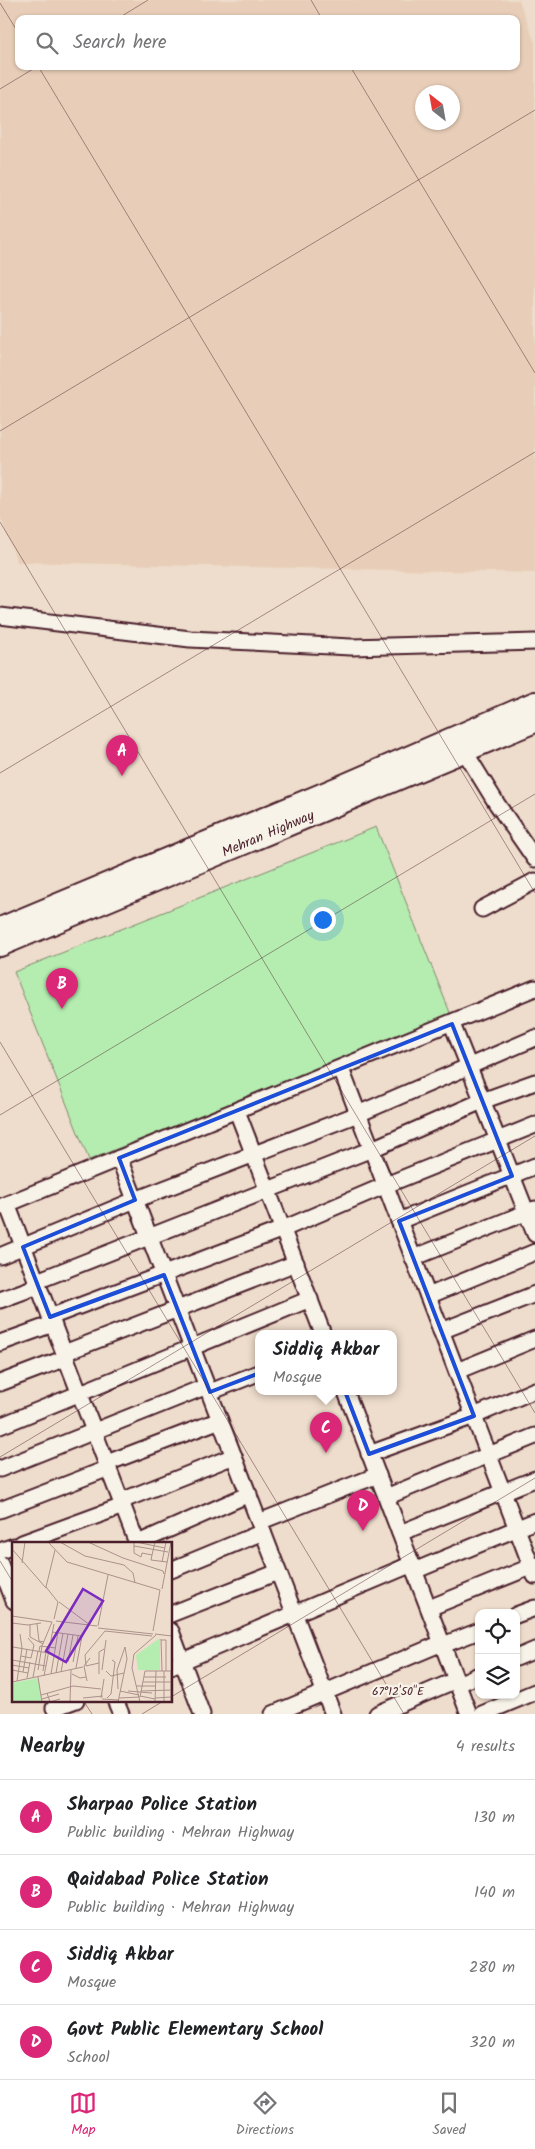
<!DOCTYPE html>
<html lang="en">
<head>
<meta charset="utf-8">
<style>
  :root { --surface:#fff; --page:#f6f6f6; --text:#202124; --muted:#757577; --line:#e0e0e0; --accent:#db2777 }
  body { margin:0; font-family:Kalam,sans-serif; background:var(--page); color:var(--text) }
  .controls { position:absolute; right:15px; bottom:15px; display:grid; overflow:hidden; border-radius:10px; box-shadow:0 1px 4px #0004 }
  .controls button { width:45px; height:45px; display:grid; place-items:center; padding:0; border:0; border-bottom:1px solid var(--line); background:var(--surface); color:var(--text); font:25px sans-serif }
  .compass { position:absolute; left:415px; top:85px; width:45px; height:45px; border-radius:50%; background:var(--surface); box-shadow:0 1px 4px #0004; rotate:329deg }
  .you { position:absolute; left:322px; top:919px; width:18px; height:18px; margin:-12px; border:4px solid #fff; border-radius:50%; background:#1a73e8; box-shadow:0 0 0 8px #1a73e833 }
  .badge { display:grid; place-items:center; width:32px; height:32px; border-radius:50%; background:var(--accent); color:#fff; font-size:16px; font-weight:700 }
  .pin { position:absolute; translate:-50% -41px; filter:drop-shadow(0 1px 2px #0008) }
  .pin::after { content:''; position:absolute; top:26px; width:18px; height:15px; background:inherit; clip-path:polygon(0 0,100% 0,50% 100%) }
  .popup { position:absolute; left:255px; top:1330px; width:142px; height:65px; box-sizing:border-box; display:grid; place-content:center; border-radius:10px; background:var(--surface); filter:drop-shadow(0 1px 4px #0005); font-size:16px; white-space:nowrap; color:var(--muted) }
  .popup b { font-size:19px; color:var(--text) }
  .popup::after { content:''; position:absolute; left:50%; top:100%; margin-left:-10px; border:10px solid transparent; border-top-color:var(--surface) }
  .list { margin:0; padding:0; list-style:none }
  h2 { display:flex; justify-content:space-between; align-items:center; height:65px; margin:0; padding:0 20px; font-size:21px }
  h2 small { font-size:16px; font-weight:400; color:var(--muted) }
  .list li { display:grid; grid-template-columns:32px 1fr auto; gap:15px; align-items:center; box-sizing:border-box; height:75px; padding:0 20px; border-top:1px solid var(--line) }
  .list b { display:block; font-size:19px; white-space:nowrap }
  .list p { margin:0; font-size:16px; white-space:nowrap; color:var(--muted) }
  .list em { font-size:16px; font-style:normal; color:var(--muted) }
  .icon { flex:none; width:28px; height:28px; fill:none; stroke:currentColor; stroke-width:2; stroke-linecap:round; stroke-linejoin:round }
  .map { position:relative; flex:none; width:535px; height:1714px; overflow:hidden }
  .search { position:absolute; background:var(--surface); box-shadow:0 1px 4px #0004; left:15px; right:15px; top:15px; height:55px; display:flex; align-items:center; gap:12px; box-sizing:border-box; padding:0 18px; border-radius:10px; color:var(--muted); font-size:19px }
  .sheet { height:365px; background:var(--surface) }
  nav { display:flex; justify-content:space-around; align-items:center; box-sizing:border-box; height:70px; border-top:1px solid var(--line); background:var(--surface); font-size:14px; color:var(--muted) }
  nav a { display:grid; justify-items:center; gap:2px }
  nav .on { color:var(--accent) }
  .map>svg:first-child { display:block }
  .built { fill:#e8ceb8; fill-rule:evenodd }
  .green { fill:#b5edb0; stroke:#80866e }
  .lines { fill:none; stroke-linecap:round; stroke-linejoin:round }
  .minor-casing { stroke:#4a1f2b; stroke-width:19 }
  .major-casing { stroke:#4a1f2b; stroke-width:24 }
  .minor { stroke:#f7f3e8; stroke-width:15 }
  .major { stroke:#f7f3e8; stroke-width:20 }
  .marked { fill:none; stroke:#1d4ed8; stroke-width:4; stroke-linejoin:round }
  .ticks { fill:none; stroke:#4a1f2b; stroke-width:1; stroke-opacity:0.45 }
  .labels { text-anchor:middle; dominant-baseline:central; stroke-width:4.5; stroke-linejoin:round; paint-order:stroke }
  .street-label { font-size:14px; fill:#4a1f2b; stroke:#f7f3e8 }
  .inset-road { fill:none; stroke:#ac918c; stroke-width:1 }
  .view { fill:#7b2cbf; fill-opacity:0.15; stroke:#7b2cbf; stroke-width:2.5 }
  .inset-edge { fill:none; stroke:#4a1f2b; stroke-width:2.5 }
  .ticks-label { font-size:12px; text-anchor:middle; fill:#4a1f2b; stroke:#f7f3e8; stroke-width:4.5; stroke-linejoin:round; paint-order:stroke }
</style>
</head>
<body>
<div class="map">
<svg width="535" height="1714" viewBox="0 0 535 1714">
  <rect width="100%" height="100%" fill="#edc"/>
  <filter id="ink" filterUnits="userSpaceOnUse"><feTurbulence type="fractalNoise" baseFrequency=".02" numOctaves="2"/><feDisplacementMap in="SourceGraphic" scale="10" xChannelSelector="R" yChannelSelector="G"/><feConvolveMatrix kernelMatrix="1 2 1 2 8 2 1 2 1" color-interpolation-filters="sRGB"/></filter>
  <g filter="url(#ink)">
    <path class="built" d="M0 0H519L535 43V573L17 562 0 516ZM19 19H516V66H19ZM422 92H452V122H422Z"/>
    <polygon class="green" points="376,827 451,1015 89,1160 14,972"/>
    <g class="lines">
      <defs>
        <g id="minor">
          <polyline points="0,616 190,639 351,647 535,642"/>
          <polyline points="465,752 497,804 535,859"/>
          <polyline points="482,909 535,881"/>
          <polyline points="452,1024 535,1234"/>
          <polyline points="341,1069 535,1576"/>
          <polyline points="237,1111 323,1334"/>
          <polyline points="119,1158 333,1714"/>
          <polyline points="7,1204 137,1543"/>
          <polyline points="0,1207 535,988"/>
          <polyline points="399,1221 535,1166"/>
          <polyline points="0,1256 135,1200 358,1114 535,1038"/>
          <polyline points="413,1258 535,1209"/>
          <polyline points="37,1281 372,1149 482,1101 535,1082"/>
          <polyline points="428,1296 535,1252"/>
          <polyline points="0,1300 38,1286"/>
          <polyline points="50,1317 283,1229 386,1185 535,1125"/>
          <polyline points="441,1331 535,1294"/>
          <polyline points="0,1343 53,1324"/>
          <polyline points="64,1353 296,1263"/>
          <polyline points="457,1371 535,1339"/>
          <polyline points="0,1383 66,1358"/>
          <polyline points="210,1392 258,1373"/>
          <polyline points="346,1392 469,1714"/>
          <polyline points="0,1426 310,1299"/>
          <polyline points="369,1454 474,1416 535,1390"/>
          <polyline points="107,1463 220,1420"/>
          <polyline points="0,1469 207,1386"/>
          <polyline points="386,1497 535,1436"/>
          <polyline points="121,1501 234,1456"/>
          <polyline points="0,1510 109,1468"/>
          <polyline points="259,1522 378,1475"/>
          <polyline points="400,1533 535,1479"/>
          <polyline points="22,1543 123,1506"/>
          <polyline points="138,1543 249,1494"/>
          <polyline points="0,1551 14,1546"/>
          <polyline points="0,1564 14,1601"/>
          <polyline points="171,1570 263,1532"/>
          <polyline points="414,1571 535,1521"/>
          <polyline points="429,1608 535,1565"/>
          <polyline points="171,1614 278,1572"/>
          <polyline points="516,1615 535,1608"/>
          <polyline points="171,1631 202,1714"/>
          <polyline points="443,1645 479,1631"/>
          <polyline points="516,1658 535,1650"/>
          <polyline points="171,1666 412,1564"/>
          <polyline points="458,1684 479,1675"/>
          <polyline points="115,1700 121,1714"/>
          <polyline points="54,1708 76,1700"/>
          <polyline points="273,1714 442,1643"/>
          <polyline points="377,1714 456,1680"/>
          <polyline points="482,1714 535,1692"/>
        </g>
        <g id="major">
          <polyline points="0,928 343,785 535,702"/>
          <polyline points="0,946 535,722"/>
        </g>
      </defs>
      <use href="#minor" class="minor-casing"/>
      <use href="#major" class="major-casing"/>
      <use href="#minor" class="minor"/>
      <use href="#major" class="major"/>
    </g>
  </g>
  <path class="marked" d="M452 1024 512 1176 399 1221 474 1416 369 1454 328 1347 210 1392 164 1275 50 1317 23 1247 135 1200 119 1158Z"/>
  <path class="ticks" d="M311 0 322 19M0 3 19 34M117 19 148 0M38 66 535 893M350 66 535 373M0 89 38 66M0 431 535 110M0 522 535 1413M0 773 535 452M0 1042 404 1714M0 1115 535 794M0 1457 535 1136M0 1561 14 1584M171 1697 535 1478M83 1700 92 1714M142 1714 165 1700"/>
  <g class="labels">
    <g class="street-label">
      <text transform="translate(268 834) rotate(-23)">Mehran Highway</text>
    </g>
  </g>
  <g transform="translate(12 1542)">
    <rect width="160" height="160" fill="#edc"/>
    <path d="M148 96V128H126L124 113ZM26 136 30 160H0V141Z" fill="#b5edb0"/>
    <path class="inset-road" d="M36 0 55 20 148 48M48 0 73 14 112 23 121 31 123 41M76 0 111 16 151 29 152 32M122 0V11L129 15 130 11 140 13 143 0M124 0 153 6M122 4 156 10M0 7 34 46M140 13 139 18 155 20M150 20 154 0M10 21 13 0M150 47 159 0M47 60 78 83M0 74 40 80M42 77 46 60 34 45 43 8M44 79 85 84M0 81 16 83 29 81M25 82 27 99 32 100M18 83V95L31 102M86 84 96 33M86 86 141 92M141 89 148 48M40 90 70 94 64 126M143 92 160 94M149 97 150 129M149 98H154V129M1 105 36 111M27 109 28 104 44 106M9 114 19 116 22 103 16 96M0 118 34 124M56 120 61 93M61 120 66 94M87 121 74 124 73 113 93 89 140 94M0 123 17 126M0 128 16 131M26 128 30 104 40 80M90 128 94 98M31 129 34 110M94 129 99 134 112 131M159 129V160M11 130 15 107M49 130 56 92M44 131 51 91M39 132 46 90M60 132 68 136 74 135M87 132V110L92 107M32 134 42 82M21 135 26 109M26 135 30 160M132 135H154M15 136 18 120M5 139 10 106 8 92M75 139 72 124 78 116M0 140 71 125M131 140H160M124 144H144M106 147 105 128 113 105 115 117 106 160M108 149 127 153M116 149 140 151M129 149 160 148M35 151 38 160 48 157M29 153 61 144 89 147M128 154 143 157M71 156 91 154M89 156 92 137M95 156 99 152 103 120 100 118M107 156 128 155 133 129H160M143 156 159 155M30 157 47 152M90 157 107 158M58 160 59 128M128 160 120 126 122 112 144 93M143 160 144 129M152 160V129"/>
    <path class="view" d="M71 47 91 59 54 120 34 109Z"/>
    <rect width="160" height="160" class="inset-edge"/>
  </g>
  <g class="ticks-label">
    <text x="398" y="1695">67°12'50"E</text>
  </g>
</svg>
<div class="controls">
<button><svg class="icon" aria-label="locate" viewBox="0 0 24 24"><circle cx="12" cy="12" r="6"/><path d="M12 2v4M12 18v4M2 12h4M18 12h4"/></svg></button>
<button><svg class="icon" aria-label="layers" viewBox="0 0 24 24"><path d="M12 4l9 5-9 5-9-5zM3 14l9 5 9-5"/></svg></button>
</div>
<svg class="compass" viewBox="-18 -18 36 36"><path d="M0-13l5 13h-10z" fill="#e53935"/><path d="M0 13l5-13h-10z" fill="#757577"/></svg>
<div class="you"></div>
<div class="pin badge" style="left:122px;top:776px">A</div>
<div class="pin badge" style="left:62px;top:1009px">B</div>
<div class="pin badge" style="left:326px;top:1453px">C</div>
<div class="popup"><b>Siddiq Akbar</b>Mosque</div>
<div class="pin badge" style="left:363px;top:1531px">D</div>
<div class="search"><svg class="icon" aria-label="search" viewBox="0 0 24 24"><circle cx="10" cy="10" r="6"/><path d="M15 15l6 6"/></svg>Search here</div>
</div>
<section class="sheet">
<h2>Nearby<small>4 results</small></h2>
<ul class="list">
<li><span class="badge">A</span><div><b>Sharpao Police Station</b><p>Public building · Mehran Highway</p></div><em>130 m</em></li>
<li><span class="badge">B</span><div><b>Qaidabad Police Station</b><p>Public building · Mehran Highway</p></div><em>140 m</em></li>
<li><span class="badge">C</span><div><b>Siddiq Akbar</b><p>Mosque</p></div><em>280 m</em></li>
<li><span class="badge">D</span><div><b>Govt Public Elementary School</b><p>School</p></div><em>320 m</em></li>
</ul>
</section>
<nav>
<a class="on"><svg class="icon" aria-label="map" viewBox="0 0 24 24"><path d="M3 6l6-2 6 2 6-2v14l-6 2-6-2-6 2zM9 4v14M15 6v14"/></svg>Map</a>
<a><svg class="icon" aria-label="directions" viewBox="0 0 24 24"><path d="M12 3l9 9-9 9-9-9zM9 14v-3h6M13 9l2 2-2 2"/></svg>Directions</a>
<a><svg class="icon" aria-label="saved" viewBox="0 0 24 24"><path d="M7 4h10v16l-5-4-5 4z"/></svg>Saved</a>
</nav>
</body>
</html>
